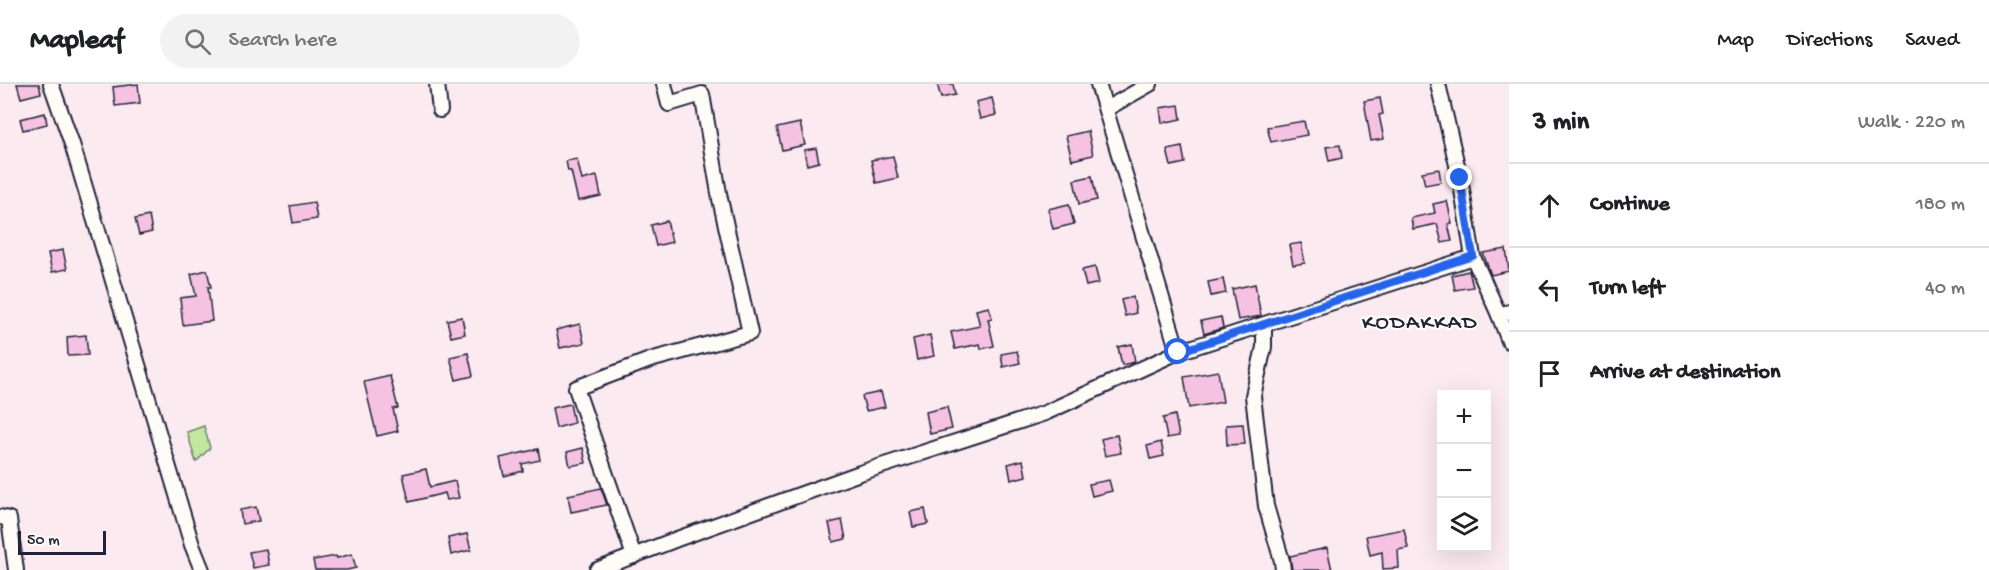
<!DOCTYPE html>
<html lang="en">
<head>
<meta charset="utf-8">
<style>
  :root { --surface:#fff; --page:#f2f2f2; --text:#202124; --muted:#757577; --line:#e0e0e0 }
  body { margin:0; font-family:"Gochi Hand",sans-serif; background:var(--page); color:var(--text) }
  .controls { position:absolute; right:18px; bottom:18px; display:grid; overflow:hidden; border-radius:0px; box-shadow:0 6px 24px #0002 }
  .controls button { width:54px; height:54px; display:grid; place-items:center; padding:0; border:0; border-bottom:2px solid var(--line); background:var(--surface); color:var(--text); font:30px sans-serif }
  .scale { position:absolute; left:18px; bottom:15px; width:88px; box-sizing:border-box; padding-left:6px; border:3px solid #22223b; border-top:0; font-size:16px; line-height:21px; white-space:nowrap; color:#22223b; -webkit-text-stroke:4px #fdfcf7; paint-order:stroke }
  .stop { position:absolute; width:18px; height:18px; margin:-14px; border:4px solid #2563eb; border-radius:50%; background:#fff }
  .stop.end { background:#2563eb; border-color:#fff; box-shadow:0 2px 6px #0008 }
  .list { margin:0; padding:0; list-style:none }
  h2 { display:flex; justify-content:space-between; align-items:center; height:78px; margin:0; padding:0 24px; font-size:26px }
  h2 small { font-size:20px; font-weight:400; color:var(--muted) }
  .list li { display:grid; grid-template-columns:39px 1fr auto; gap:18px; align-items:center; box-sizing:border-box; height:84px; padding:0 24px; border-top:2px solid var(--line) }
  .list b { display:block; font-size:22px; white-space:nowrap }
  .list em { font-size:20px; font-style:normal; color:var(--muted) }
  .icon { flex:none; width:33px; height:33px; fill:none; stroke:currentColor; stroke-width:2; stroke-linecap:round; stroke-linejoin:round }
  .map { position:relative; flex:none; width:1509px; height:486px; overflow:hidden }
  header { display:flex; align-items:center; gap:36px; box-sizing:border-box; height:84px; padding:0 30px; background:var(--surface); border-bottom:2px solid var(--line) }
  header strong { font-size:28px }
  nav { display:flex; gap:33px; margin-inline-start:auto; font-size:21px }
  .search { width:420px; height:54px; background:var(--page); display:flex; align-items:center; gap:15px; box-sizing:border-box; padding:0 21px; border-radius:33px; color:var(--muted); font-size:22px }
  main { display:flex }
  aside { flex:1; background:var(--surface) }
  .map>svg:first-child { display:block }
  .green { fill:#c3e7a1; stroke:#72846e; stroke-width:1.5 }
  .building { fill:#f5c2e1; stroke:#22223b; stroke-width:1.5 }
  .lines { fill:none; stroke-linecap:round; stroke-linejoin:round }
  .street-casing { stroke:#22223b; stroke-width:18 }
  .street { stroke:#fdfcf7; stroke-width:14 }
  .route { stroke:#2563eb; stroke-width:8 }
  .labels { text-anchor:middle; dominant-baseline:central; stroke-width:4.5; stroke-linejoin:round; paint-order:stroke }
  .quarter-label { font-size:22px; letter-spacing:1.5px; fill:#22223b; stroke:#fdfcf7 }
</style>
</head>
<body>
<header>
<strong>Mapleaf</strong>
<div class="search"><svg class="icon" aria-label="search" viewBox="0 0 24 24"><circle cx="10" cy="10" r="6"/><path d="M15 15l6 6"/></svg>Search here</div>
<nav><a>Map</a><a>Directions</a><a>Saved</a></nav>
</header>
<main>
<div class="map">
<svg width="1509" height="486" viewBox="0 0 1509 486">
  <rect width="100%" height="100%" fill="#fbebf0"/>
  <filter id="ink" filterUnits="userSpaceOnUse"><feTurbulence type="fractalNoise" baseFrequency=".0167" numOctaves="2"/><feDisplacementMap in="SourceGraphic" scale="12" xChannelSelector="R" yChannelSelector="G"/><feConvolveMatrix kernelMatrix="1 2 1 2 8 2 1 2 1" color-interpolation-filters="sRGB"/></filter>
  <g filter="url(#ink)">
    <polygon class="green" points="204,342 210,364 196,378 187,348"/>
    <g class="building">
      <polygon points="17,0 39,0 41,9 21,14"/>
      <polygon points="138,0 140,19 115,22 113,3"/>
      <polygon points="937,0 953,0 955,11 941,14"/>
      <polygon points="992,14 996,31 980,35 976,18"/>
      <polygon points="1380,14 1383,30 1379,31 1384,55 1371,57 1364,17"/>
      <polygon points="1179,21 1181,35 1162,39 1160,24"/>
      <polygon points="45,29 47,40 23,46 20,35"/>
      <polygon points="1304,37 1307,51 1271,58 1267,43"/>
      <polygon points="800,39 805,61 782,66 777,44"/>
      <polygon points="1088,47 1093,71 1072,76 1066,52"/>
      <polygon points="1340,61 1342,74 1329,77 1326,63"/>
      <polygon points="1182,63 1185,79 1171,82 1167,66"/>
      <polygon points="816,64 819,78 807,81 804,66"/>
      <polygon points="893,72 898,94 876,99 871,76"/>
      <polygon points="577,75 582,96 597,92 601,112 578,117 571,87 568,87 566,77"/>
      <polygon points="1439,85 1441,98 1425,101 1422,88"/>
      <polygon points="1092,92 1097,116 1079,120 1074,96"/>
      <polygon points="1447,117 1452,139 1448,140 1452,157 1442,159 1437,140 1413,145 1411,134 1435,129 1433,120"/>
      <polygon points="314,118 317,135 293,139 290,122"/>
      <polygon points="1069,120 1074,140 1053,145 1048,125"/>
      <polygon points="149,132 152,148 139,151 135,135"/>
      <polygon points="667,137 672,158 656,162 651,141"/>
      <polygon points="1301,159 1305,179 1293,181 1289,161"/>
      <polygon points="1506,165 1509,187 1491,191 1483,169"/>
      <polygon points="63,166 67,185 52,188 48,169"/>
      <polygon points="1095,183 1099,199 1086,202 1082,186"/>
      <polygon points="207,186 211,203 208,203 212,237 183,241 180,214 196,212 191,190"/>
      <polygon points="1469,187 1473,203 1455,206 1452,191"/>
      <polygon points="1223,195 1226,209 1211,212 1208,198"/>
      <polygon points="1255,200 1261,232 1238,236 1232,205"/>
      <polygon points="1133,213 1136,229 1125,232 1121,216"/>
      <polygon points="989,223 992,234 988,235 994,262 981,265 980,260 955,265 951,248 980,242 976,226"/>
      <polygon points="462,233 465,250 451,253 447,236"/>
      <polygon points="1221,233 1223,244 1204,250 1201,237"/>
      <polygon points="580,240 584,259 560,264 556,246"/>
      <polygon points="86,251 88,271 68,272 67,253"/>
      <polygon points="930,251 934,272 917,276 913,255"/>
      <polygon points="1132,260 1135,278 1122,281 1118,263"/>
      <polygon points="1017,267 1020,279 1003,283 1001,270"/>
      <polygon points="468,269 473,292 456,296 450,273"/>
      <polygon points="1218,287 1223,318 1189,324 1184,293"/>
      <polygon points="390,292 398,324 393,325 398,347 377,352 364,298"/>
      <polygon points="881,308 885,323 866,327 862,312"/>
      <polygon points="570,320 574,339 556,344 552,324"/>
      <polygon points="947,323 952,345 930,350 926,328"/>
      <polygon points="1175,331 1179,352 1167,354 1163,334"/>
      <polygon points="1243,340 1245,360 1227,361 1226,341"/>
      <polygon points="1117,351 1121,369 1105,372 1101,355"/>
      <polygon points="1161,358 1164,372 1150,375 1147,362"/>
      <polygon points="583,364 586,379 570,382 567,368"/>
      <polygon points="538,365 540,376 522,380 523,387 504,392 500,374"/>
      <polygon points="1023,376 1026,392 1011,396 1008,380"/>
      <polygon points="426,385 430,403 455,397 459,414 447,416 445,409 409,418 403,390"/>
      <polygon points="1109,396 1112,407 1092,412 1089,400"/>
      <polygon points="601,404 607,421 571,428 568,411"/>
      <polygon points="256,423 259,437 242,440 240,426"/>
      <polygon points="925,425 928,440 913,443 910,428"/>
      <polygon points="842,436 846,455 833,458 829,439"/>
      <polygon points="1404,445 1408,464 1398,466 1399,484 1383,485 1382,468 1370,471 1366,452"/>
      <polygon points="467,450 471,466 451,471 448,454"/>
      <polygon points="1327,464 1332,486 1292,486 1290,472"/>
      <polygon points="266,465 269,481 253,484 249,468"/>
      <polygon points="352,470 356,484 347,486 315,486 313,476 336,472 337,474"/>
    </g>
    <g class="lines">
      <defs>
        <g id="street">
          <polyline points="51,0 72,60 192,461 202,486"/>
          <polyline points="437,0 440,26"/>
          <polyline points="1098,0 1178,268 1473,173 1499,231 1509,228"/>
          <polyline points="1438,0 1460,94 1473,173"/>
          <polyline points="1106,25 1150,0"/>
          <polyline points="1499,231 1509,257"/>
          <polyline points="1264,241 1264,263 1253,312 1266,422 1282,477 1283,486"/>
          <polyline points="0,433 9,435 16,486"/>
          <polyline points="634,472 576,304 650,276 750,249 720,115 702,10 669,20 664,0"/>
          <polyline points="597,486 677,455 860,389 1045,329 1178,268"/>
        </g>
      </defs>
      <use href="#street" class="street-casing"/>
      <use href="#street" class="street"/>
    </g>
  </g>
  <g class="lines" filter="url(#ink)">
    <polyline class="route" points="1178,268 1473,172 1460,94"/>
  </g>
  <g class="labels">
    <g class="quarter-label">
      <text x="1420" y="240">KODAKKAD</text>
    </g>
  </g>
</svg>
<div class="controls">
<button>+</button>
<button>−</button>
<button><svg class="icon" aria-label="layers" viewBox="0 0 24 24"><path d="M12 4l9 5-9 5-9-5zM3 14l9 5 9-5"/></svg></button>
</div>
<div class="scale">50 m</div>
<div class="stop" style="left:1178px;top:268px"></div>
<div class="stop end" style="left:1460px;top:94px"></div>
</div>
<aside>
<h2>3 min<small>Walk · 220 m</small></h2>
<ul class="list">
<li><svg class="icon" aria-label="ahead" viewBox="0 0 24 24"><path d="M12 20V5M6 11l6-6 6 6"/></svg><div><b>Continue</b></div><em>180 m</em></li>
<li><svg class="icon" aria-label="left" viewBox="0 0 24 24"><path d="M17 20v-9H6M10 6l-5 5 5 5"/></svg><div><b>Turn left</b></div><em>40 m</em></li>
<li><svg class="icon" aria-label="arrive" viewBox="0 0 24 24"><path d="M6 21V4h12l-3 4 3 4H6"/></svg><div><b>Arrive at destination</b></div></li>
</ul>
</aside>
</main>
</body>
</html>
